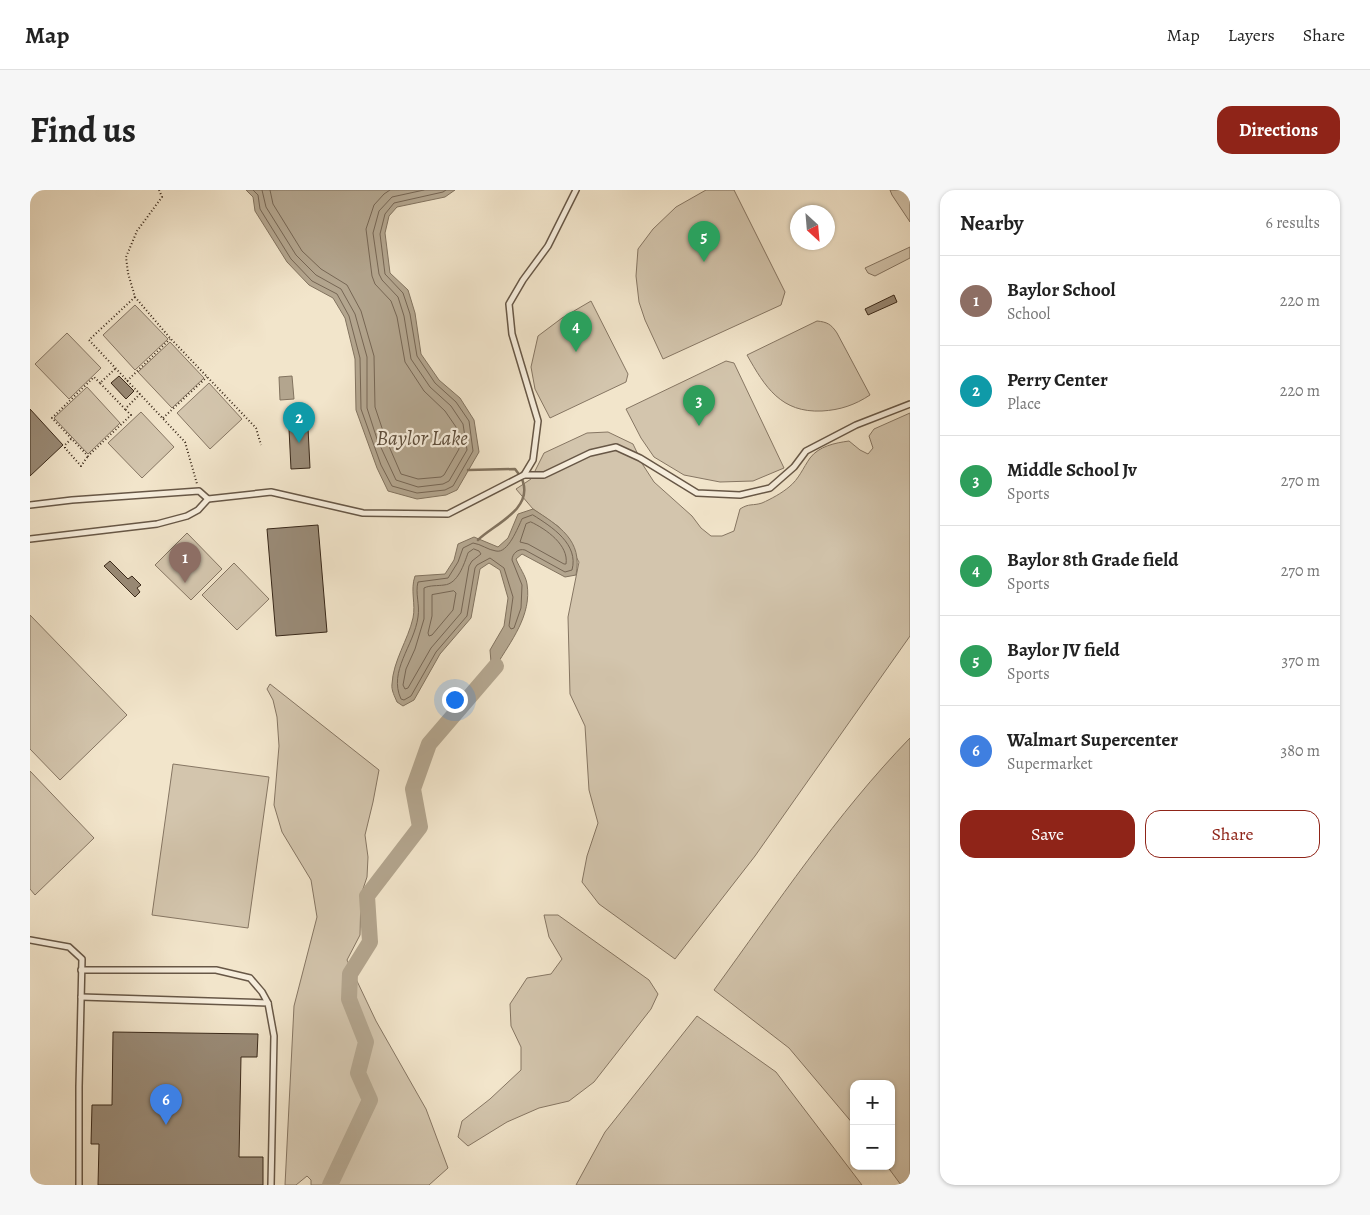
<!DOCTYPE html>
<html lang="en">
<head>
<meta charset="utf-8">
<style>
  :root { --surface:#fff; --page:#f6f6f6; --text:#222; --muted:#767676; --line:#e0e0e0; --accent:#8f2418 }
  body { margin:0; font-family:Alegreya,serif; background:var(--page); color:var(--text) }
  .controls { position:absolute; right:15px; bottom:15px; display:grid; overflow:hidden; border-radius:10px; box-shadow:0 1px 4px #0004 }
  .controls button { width:45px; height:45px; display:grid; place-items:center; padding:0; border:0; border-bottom:1px solid var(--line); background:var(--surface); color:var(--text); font:25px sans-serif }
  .compass { position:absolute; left:760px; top:15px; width:45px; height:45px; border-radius:50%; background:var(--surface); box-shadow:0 1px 4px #0004; rotate:154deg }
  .you { position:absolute; left:424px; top:509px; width:18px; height:18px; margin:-12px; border:4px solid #fff; border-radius:50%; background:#1a73e8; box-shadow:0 0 0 8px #1a73e833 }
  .badge { display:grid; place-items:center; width:32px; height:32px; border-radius:50%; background:var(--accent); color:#fff; font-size:16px; font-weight:700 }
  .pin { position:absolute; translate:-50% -41px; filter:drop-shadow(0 1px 2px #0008) }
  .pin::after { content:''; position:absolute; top:26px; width:18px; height:15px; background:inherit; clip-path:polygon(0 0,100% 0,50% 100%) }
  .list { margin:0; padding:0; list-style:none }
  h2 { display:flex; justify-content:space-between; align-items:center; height:65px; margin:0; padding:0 20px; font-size:21px }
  h2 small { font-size:16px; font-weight:400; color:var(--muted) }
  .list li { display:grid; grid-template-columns:32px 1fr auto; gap:15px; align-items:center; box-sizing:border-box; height:90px; padding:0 20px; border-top:1px solid var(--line) }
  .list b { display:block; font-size:19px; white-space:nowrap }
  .list p { margin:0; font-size:16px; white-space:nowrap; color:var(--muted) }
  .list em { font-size:16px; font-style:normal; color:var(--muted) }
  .actions { display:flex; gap:10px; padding:15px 20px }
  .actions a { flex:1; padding:11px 0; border:1px solid var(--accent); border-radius:15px; text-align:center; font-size:18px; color:var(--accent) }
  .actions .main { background:var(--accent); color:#fff }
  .map { position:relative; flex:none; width:880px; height:995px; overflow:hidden; border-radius:15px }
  header { display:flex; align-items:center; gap:30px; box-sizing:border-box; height:70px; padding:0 25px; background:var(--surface); border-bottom:1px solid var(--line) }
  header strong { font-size:24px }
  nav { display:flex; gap:28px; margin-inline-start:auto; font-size:18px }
  .intro { display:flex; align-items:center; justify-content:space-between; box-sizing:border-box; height:120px; padding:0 30px }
  h1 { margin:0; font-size:35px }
  .button { padding:12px 22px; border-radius:15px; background:var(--accent); color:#fff; font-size:18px; font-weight:700 }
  main { display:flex; gap:30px; padding:0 30px }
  aside { flex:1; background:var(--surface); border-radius:15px; box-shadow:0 1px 4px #0004 }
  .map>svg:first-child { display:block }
  .green { fill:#d3c5ad; stroke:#867663 }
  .water { fill:#b3a58e; stroke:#82735f }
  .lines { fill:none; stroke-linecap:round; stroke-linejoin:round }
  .shore { stroke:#766654; stroke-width:1 }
  .stream { stroke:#82735f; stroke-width:2.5 }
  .river { stroke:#b3a58e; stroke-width:16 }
  .building { fill:#998a76; stroke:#392819 }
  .lane-casing { stroke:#675746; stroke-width:8 }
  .path { stroke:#392819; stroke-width:2; stroke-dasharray:1 2.5; stroke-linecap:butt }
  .lane { stroke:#f7eedd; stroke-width:5 }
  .labels { text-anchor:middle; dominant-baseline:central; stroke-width:4.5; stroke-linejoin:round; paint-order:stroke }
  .water-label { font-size:21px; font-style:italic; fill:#5e4e3c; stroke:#f7eedd }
</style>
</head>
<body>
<header>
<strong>Map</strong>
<nav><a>Map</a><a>Layers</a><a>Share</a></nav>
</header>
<div class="intro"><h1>Find us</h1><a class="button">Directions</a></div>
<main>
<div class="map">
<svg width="880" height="995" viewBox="0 0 880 995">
  <rect width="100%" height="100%" fill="#f2e5cb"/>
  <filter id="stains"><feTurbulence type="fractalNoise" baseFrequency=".004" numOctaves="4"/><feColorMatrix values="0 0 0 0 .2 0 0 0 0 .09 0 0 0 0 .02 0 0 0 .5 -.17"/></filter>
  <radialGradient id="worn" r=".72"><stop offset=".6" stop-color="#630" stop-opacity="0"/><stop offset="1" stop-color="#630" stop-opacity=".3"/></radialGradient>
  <g class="green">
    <polygon points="676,0 704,0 755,102 751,115 633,169 615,130 609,112 606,86 608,59 623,39 646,17"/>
    <polygon points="860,0 880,0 880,32 862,5"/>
    <polygon points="880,57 880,68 845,86 838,83 835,78"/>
    <polygon points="561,111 598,184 596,192 520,228 505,199 501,177 508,146 532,128"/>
    <polygon points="105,115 138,149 105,180 73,145"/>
    <path d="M787 131C797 132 801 134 807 143L840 205C825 215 810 220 792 221 751 223 735 197 717 165Z"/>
    <polygon points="37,143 71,178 39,209 5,174"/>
    <polygon points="140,152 174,188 142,218 108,182"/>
    <polygon points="696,171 704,173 754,278 723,291 690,292 654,285 624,267 611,248 596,219"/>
    <polygon points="179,193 212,229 180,259 147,223"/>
    <polygon points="57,197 90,233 58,264 24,228"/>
    <polygon points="111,222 144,257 112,288 78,253"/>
    <path d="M880 223V446L725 666 645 769 569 714 552 692 557 666 568 633 559 600 555 536 540 504 538 427 549 372 529 337 503 319 486 299 501 289 514 263 557 243 578 242 603 254 613 275 624 292 662 326 671 338 681 346H692L704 341 710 319C719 313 723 316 732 313 741 309 752 303 759 297 769 289 773 278 780 268 789 256 805 253 819 251L830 260 838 264 843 258 839 246 844 239Z"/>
    <polygon points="157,343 192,379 161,410 125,375"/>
    <polygon points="204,373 239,409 207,440 172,405"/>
    <polygon points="0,425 97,525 30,590 0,559"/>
    <polygon points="240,494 349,580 343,612 335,645 338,667 337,687 331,705 330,745 317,770 346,831 396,919 418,978 399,995 281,995 281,990 277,986 266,995 255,995 264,816 287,727 281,690 252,642 244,615 249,556 247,527 243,510 237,499"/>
    <path d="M880 548V995H871L857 976H861V894H824V935L759 858 684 800C746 715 807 623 880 548Z"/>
    <polygon points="143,574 239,587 218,738 122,725"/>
    <polygon points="0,581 64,648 5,705 0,699"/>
    <polygon points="514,725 528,725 619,790 628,804 621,819 564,892 539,911 509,918 477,932 438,956 428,947 432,931 460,909 491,880 491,857 481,836 480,814 497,788 521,784 532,769 519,747"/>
    <polygon points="667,826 746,882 832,995 546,995 575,942"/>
  </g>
  <g class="water">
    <polygon points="216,0 425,0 415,7 367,17 359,26 355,43 360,83 378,100 385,123 391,164 409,190 430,208 444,230 449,262 427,300 416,305 387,309 358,301 347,278 326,220 325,169 315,128 303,108 279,95 257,72 225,21 223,7"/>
    <polygon points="262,186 264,209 250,210 249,187"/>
    <path d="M503 319C529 336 553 350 546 385L535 387 492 364 486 369C489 377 496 386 497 394 502 425 481 451 466 476L461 472 460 460 474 436 478 408 470 380 459 373 450 379 441 428 410 464 384 510 373 516 367 512C365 507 361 500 362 494 363 471 378 450 383 428 386 414 380 400 385 386L415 384 424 370 428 354 444 347 468 357 478 348 488 324Z"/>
  </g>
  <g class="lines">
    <g class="shore">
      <polyline points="223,0 228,5 230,19 261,69 282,91 307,104 319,126 330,168 331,219 351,275 362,296 387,303 415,300 423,296 443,261 439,231 426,212 405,193 387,166 380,124 373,103 355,84 350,44 355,24 364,13 413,2 416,0"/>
      <polyline points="232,0 236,17 266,65 286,85 311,99 325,124 337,167 337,218 347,249 366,290 388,297 413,294 419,291 437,260 433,234 421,216 400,197 381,169 374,126 368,107 352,90 349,84 343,43 349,21 362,7 394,0"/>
      <polyline points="240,0 243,14 272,61 291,79 317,95 331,121 344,166 345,217 355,247 371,284 388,289 411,287 414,285 429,259 426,237 415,221 394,201 375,172 367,127 361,111 345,94 342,86 336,39 344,15 354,4 360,0"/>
      <path d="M503 325C522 337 549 354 542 380L535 382 495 360C488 358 482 364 482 370L492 395 491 418 484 438 481 439 479 436 483 407 474 378 460 368 447 375 445 378 437 426 406 462 381 506 374 510 371 509C358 481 384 456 388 427 390 415 385 403 388 392L418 388 428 372 433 358 443 353C451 354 458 360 466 361 478 364 488 337 492 329Z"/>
      <path d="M501 332C516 339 539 355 536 374H534L498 354 490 352 496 334Z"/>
      <path d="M444 359 449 361 451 364 442 371 439 376 431 423 401 458 378 498 375 499 373 495 376 479 385 459 394 429V398C400 395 408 396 414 395 428 394 434 374 438 363Z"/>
      <polygon points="424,401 426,403 423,420 402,445 399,446 398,443 402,426 402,405"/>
    </g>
    <path class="stream" d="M438 280 485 279C487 282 492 287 493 292 502 320 463 335 448 350"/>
    <polyline class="river" points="300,995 340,910 328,883 336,852 319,809 320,784 340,752 337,706 390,637 383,599 399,554 466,476"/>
  </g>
  <g class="building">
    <polygon points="864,105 867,112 838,125 835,119"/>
    <polygon points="89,186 104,201 96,209 81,193"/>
    <polygon points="0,219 33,255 0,286"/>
    <polygon points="278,238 280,278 261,279 259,239"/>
    <polygon points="288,335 297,442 246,446 237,339"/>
    <polygon points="80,371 98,389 102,386 111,395 107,398 110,402 105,407 74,376"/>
    <polygon points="83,842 228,844 227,867 211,867 209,967 233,967 233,995 68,995 69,954 61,954 62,915 82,915"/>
  </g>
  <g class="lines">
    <defs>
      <g id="lane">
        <polyline points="494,285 514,285 560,263 586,257 610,268 667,303 710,305 740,298 764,277 776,261 826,235 880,214"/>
        <polyline points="0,315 42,310 169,301 178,309"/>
        <polyline points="0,349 127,334 157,326 168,320 178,309 241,302 333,323 418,324 494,285 503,270 508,231 482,144 479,114 493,90 518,56 546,0"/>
        <polyline points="0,750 39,757 52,769 49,897 49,995"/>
        <polyline points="51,780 186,780 220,788 232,802 238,813"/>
        <polyline points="51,807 238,813 244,846 241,995"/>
      </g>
    </defs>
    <use href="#lane" class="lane-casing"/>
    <g class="path">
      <polyline points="129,0 132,7 107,41 96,67 98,83 105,107 140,148 226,238 231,255"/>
      <polyline points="105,107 59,150 155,252 167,294"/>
      <polyline points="85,179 70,193 95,219 110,204"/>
      <polyline points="97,191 140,149"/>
      <polyline points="70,193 64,187 22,228 58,266 101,225 95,219"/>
      <polyline points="133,228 177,187"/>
      <polyline points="41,249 35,255 35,258 51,276 58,266"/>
    </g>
    <use href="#lane" class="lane"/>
  </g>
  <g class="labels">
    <g class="water-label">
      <text x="392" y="248">Baylor Lake</text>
    </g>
  </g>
  <rect width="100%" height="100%" filter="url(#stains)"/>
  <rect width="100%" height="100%" fill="url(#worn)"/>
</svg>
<div class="controls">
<button>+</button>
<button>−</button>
</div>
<svg class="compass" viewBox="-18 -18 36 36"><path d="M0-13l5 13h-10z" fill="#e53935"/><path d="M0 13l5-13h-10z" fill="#767676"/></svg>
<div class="you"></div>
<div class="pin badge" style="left:155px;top:393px;background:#8d6e63">1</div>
<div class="pin badge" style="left:269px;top:253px;background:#0f9aa8">2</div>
<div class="pin badge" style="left:669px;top:236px;background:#2e9e5b">3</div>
<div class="pin badge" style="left:546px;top:162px;background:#2e9e5b">4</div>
<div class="pin badge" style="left:674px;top:72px;background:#2e9e5b">5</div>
<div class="pin badge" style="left:136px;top:935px;background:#3f7fe0">6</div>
</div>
<aside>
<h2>Nearby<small>6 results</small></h2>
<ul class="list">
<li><span class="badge" style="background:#8d6e63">1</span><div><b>Baylor School</b><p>School</p></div><em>220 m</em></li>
<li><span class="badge" style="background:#0f9aa8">2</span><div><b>Perry Center</b><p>Place</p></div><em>220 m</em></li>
<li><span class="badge" style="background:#2e9e5b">3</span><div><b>Middle School Jv</b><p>Sports</p></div><em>270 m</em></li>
<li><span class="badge" style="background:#2e9e5b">4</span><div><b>Baylor 8th Grade field</b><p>Sports</p></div><em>270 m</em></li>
<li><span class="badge" style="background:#2e9e5b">5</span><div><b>Baylor JV field</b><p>Sports</p></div><em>370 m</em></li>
<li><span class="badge" style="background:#3f7fe0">6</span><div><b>Walmart Supercenter</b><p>Supermarket</p></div><em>380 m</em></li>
</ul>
<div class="actions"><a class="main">Save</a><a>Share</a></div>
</aside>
</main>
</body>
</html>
